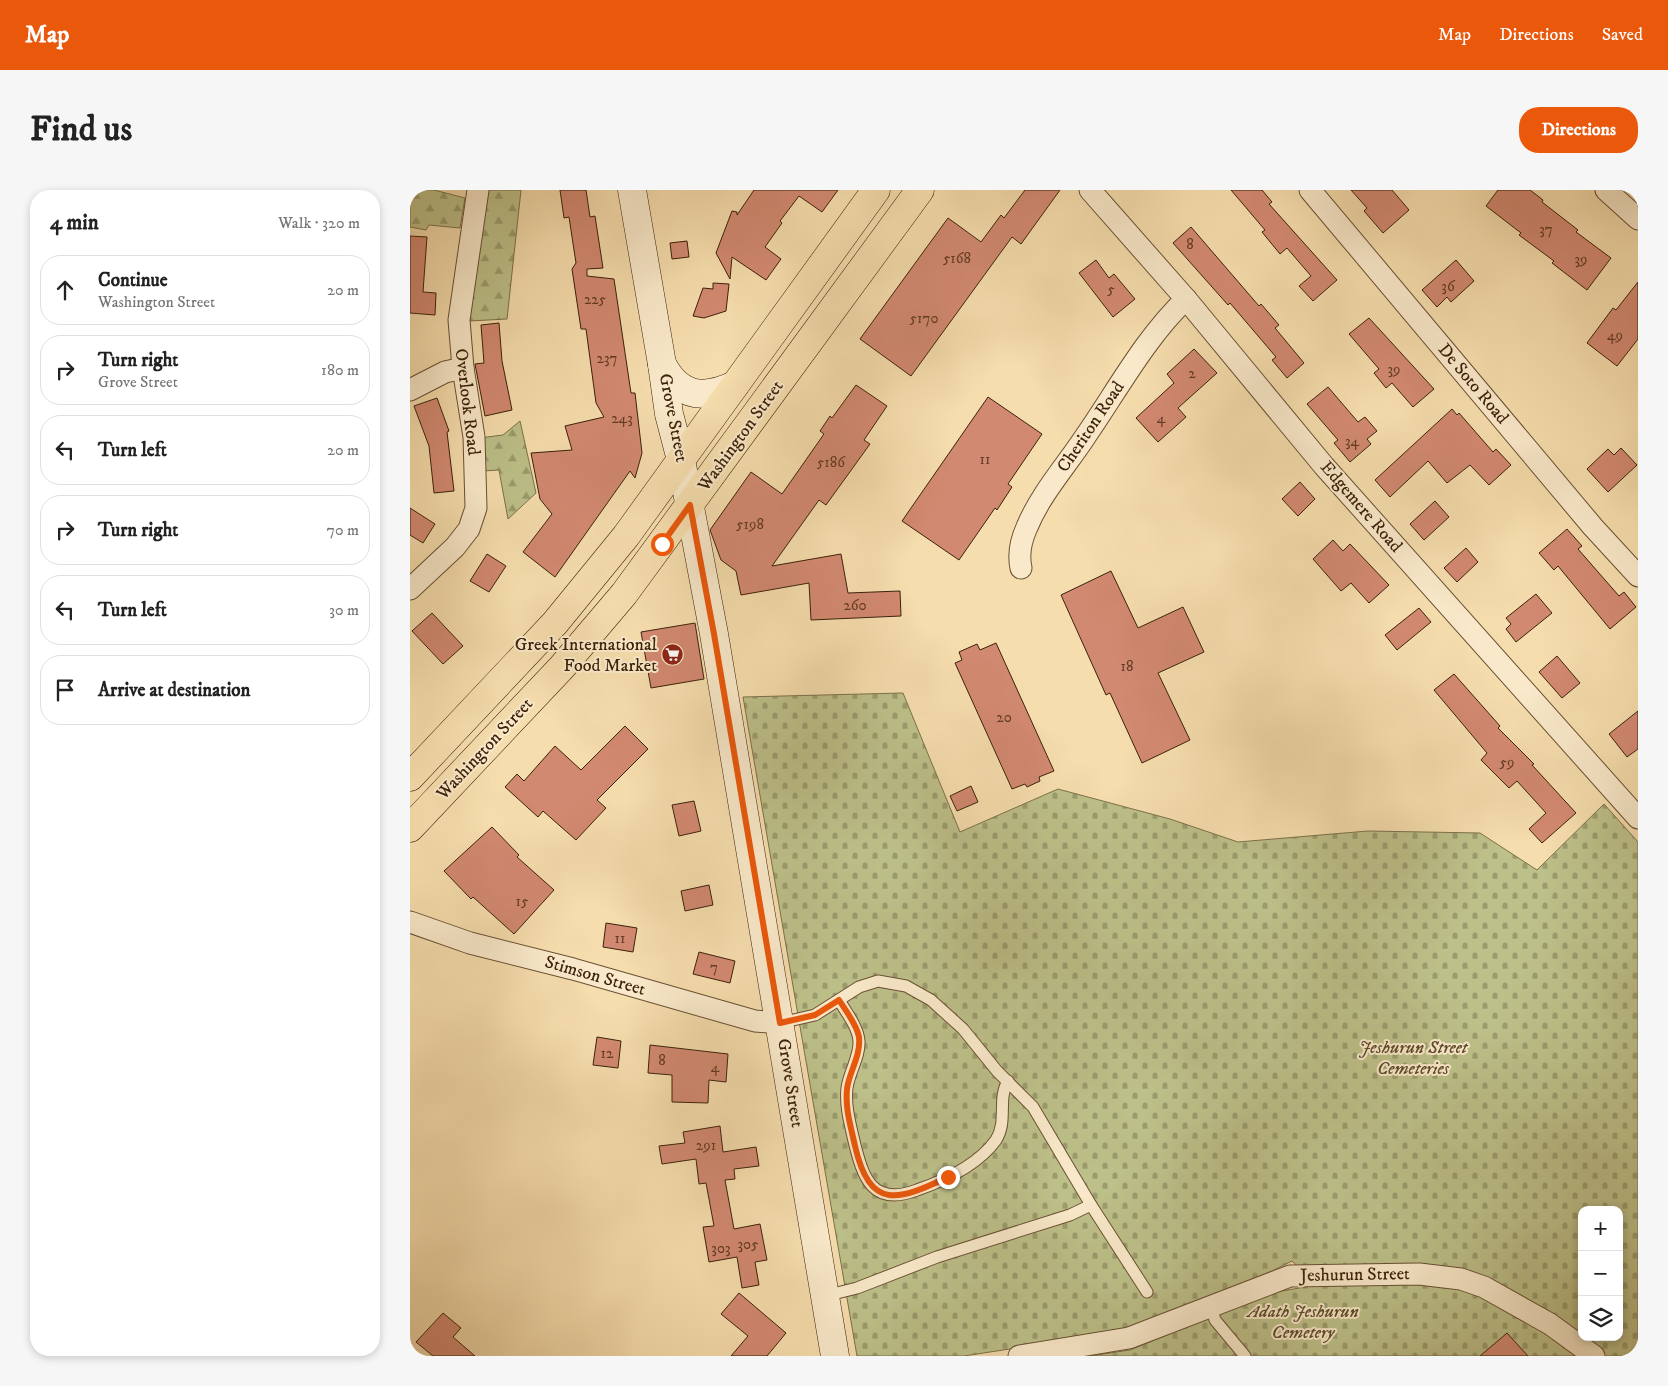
<!DOCTYPE html>
<html lang="en">
<head>
<meta charset="utf-8">
<style>
  :root { --surface:#fff; --page:#f6f6f6; --text:#222; --muted:#767676; --line:#e0e0e0; --accent:#ea580c }
  body { margin:0; font-family:"IM FELL DW Pica",serif; background:var(--page); color:var(--text) }
  .controls { position:absolute; right:15px; bottom:15px; display:grid; overflow:hidden; border-radius:10px; box-shadow:0 2px 8px #0003 }
  .controls button { width:45px; height:45px; display:grid; place-items:center; padding:0; border:0; border-bottom:1px solid var(--line); background:var(--surface); color:var(--text); font:25px sans-serif }
  .stop { position:absolute; width:15px; height:15px; margin:-11px; border:4px solid #ea580c; border-radius:50%; background:#fff }
  .stop.end { background:#ea580c; border-color:#fff; box-shadow:0 1px 5px #0008 }
  .list { margin:0; padding:0; list-style:none }
  h2 { display:flex; justify-content:space-between; align-items:center; height:65px; margin:0; padding:0 20px; font-size:21px }
  h2 small { font-size:16px; font-weight:400; color:var(--muted) }
  .list li { display:grid; grid-template-columns:32px 1fr auto; gap:15px; align-items:center; box-sizing:border-box; height:70px; margin:0 10px 10px; padding:0 10px; border:1px solid var(--line); border-radius:20px }
  .list b { display:block; font-size:19px; white-space:nowrap }
  .list p { margin:0; font-size:16px; white-space:nowrap; color:var(--muted) }
  .list em { font-size:16px; font-style:normal; color:var(--muted) }
  .icon { flex:none; width:28px; height:28px; fill:none; stroke:currentColor; stroke-width:2; stroke-linecap:round; stroke-linejoin:round }
  .map { position:relative; flex:none; width:1228px; height:1166px; overflow:hidden; border-radius:20px }
  header { display:flex; align-items:center; gap:30px; box-sizing:border-box; height:70px; padding:0 25px; background:var(--accent); color:#fff }
  header strong { font-size:24px }
  nav { display:flex; gap:28px; margin-inline-start:auto; font-size:18px }
  .intro { display:flex; align-items:center; justify-content:space-between; box-sizing:border-box; height:120px; padding:0 30px }
  h1 { margin:0; font-size:35px }
  .button { padding:12px 22px; border-radius:20px; background:var(--accent); color:#fff; font-size:18px; font-weight:700 }
  main { display:flex; gap:30px; padding:0 30px }
  aside { flex:1; background:var(--surface); border-radius:20px; box-shadow:0 2px 8px #0003 }
  .map>svg:first-child { display:block }
  .forest { fill:url(#forest-firs); stroke:#7c704a }
  .cemetery { fill:url(#cemetery-stones); stroke:#7c704a; fill-rule:evenodd }
  .building { fill:#d28971; stroke:#3b210a }
  .lines { fill:none; stroke-linecap:round; stroke-linejoin:round }
  .lane-casing { stroke:#6a5033; stroke-width:13 }
  .street-casing { stroke:#6a5033; stroke-width:23 }
  .secondary-casing { stroke:#3b210a; stroke-width:29 }
  .primary-casing { stroke:#3b210a; stroke-width:29 }
  .lane { stroke:#f9e9ca; stroke-width:11 }
  .street { stroke:#f9e9ca; stroke-width:21 }
  .secondary { stroke:#f9e9ca; stroke-width:28 }
  .primary { stroke:#f6ddad; stroke-width:28 }
  .route { stroke:#ea580c; stroke-width:6 }
  .labels { text-anchor:middle; dominant-baseline:central; stroke-width:4; stroke-linejoin:round; paint-order:stroke }
  .number-label { font-size:15px; fill:#613b24 }
  .street-label { font-size:18px; fill:#3b210a; stroke:#f9e9ca }
  .poi-label { font-size:18px; fill:#3b210a; stroke:#f9e9ca; text-anchor:end }
  .park-label { font-size:18px; font-style:italic; fill:#5c492a; stroke:#f9e9ca }
</style>
</head>
<body>
<header>
<strong>Map</strong>
<nav><a>Map</a><a>Directions</a><a>Saved</a></nav>
</header>
<div class="intro"><h1>Find us</h1><a class="button">Directions</a></div>
<main>
<aside>
<h2>4 min<small>Walk · 320 m</small></h2>
<ul class="list">
<li><svg class="icon" aria-label="ahead" viewBox="0 0 24 24"><path d="M12 20V5M6 11l6-6 6 6"/></svg><div><b>Continue</b><p>Washington Street</p></div><em>20 m</em></li>
<li><svg class="icon" aria-label="right" viewBox="0 0 24 24"><path d="M7 20v-9h11M14 6l5 5-5 5"/></svg><div><b>Turn right</b><p>Grove Street</p></div><em>180 m</em></li>
<li><svg class="icon" aria-label="left" viewBox="0 0 24 24"><path d="M17 20v-9H6M10 6l-5 5 5 5"/></svg><div><b>Turn left</b></div><em>20 m</em></li>
<li><svg class="icon" aria-label="right" viewBox="0 0 24 24"><path d="M7 20v-9h11M14 6l5 5-5 5"/></svg><div><b>Turn right</b></div><em>70 m</em></li>
<li><svg class="icon" aria-label="left" viewBox="0 0 24 24"><path d="M17 20v-9H6M10 6l-5 5 5 5"/></svg><div><b>Turn left</b></div><em>30 m</em></li>
<li><svg class="icon" aria-label="arrive" viewBox="0 0 24 24"><path d="M6 21V4h12l-3 4 3 4H6"/></svg><div><b>Arrive at destination</b></div></li>
</ul>
</aside>
<div class="map">
<svg width="1228" height="1166" viewBox="0 0 1228 1166">
  <defs>
    <pattern id="forest-firs" width="22" height="20" patternUnits="userSpaceOnUse" patternTransform="scale(1.25)"><rect width="22" height="20" fill="#bdc089"/><path d="M5 1l3.5 6h-7zM16 11l3.5 6h-7z" fill="#9b9c6e"/></pattern>
    <pattern id="cemetery-stones" width="16" height="16" patternUnits="userSpaceOnUse" patternTransform="scale(1.25)"><rect width="16" height="16" fill="#bdc089"/><path d="M2 7V4a2 2 0 0 1 4 0v3zM10 15v-3a2 2 0 0 1 4 0v3z" fill="#9b9c6e"/></pattern>
  </defs>
  <rect width="100%" height="100%" fill="#f6ddad"/>
  <filter id="stains"><feTurbulence type="fractalNoise" baseFrequency=".004" numOctaves="4"/><feColorMatrix values="0 0 0 0 .2 0 0 0 0 .09 0 0 0 0 .02 0 0 0 .5 -.17"/></filter>
  <radialGradient id="worn" r=".72"><stop offset=".6" stop-color="#630" stop-opacity="0"/><stop offset="1" stop-color="#630" stop-opacity=".3"/></radialGradient>
  <g class="forest">
    <polygon points="0,0 24,0 55,8 50,38 19,35 16,40 0,37"/>
    <polygon points="78,0 111,0 97,129 59,131"/>
    <polygon points="110,231 126,303 98,329 89,280 73,281 69,248 93,245"/>
  </g>
  <path class="cemetery" d="M493 503 550 642 648 599 760 629 828 652 958 641 1070 643 1127 680 1194 614 1228 652V1166H680L720 1160 860 1103 907 1095 882 1071 826 1099 717 1141 554 1166H447L333 507ZM1172 1020H1209V1147H1172Z"/>
  <g class="building">
    <polygon points="150,0 176,0 180,27 185,26 193,78 177,79 177,86 204,89 221,203 225,203 232,263 225,288 220,281 145,387 113,362 142,324 130,309 121,263 162,260 155,236 194,227 186,213 176,139 171,139 162,79 166,73 159,27 154,28"/>
    <polygon points="344,0 428,0 412,22 389,6 370,31 372,33 355,57 371,69 356,90 322,67 320,89 306,63 322,21 327,22 327,25"/>
    <polygon points="615,0 650,0 611,54 602,47 501,186 450,149 538,28 571,52 591,25 594,28"/>
    <polygon points="821,0 852,0 862,12 859,14 927,90 903,111 889,96 901,86 877,58 870,64 852,42 855,40"/>
    <polygon points="941,0 982,0 999,20 973,43 954,21 957,18"/>
    <polygon points="1088,0 1120,0 1133,10 1132,12 1168,40 1166,42 1201,68 1177,100 1142,73 1144,71 1109,45 1111,43 1076,16"/>
    <polygon points="781,37 849,116 851,114 869,135 865,138 894,173 877,188 862,170 866,167 820,113 818,115 763,53"/>
    <polygon points="0,46 17,47 13,102 26,103 25,125 0,123"/>
    <polygon points="277,51 279,67 262,69 260,53"/>
    <polygon points="686,70 699,88 704,84 725,109 703,127 669,83"/>
    <polygon points="1046,70 1064,91 1041,112 1037,107 1027,117 1012,100"/>
    <polygon points="1228,92 1228,149 1207,176 1177,153 1203,118 1206,120"/>
    <polygon points="303,93 319,94 316,121 294,128 283,126 293,98 303,99"/>
    <polygon points="959,128 1024,199 1003,217 982,193 976,198 964,183 969,179 939,144"/>
    <polygon points="89,133 92,171 102,220 75,226 65,174 74,173 71,135"/>
    <polygon points="784,159 807,183 768,218 776,227 748,252 726,228 764,193 757,184"/>
    <polygon points="446,195 477,216 454,250 460,254 416,315 409,310 362,376 431,364 438,403 490,401 491,426 401,430 399,393 331,405 326,381 311,370 300,340 341,282 372,304 414,244 410,241 420,226 422,228"/>
    <polygon points="918,197 948,232 955,227 967,241 957,249 961,254 940,272 924,253 928,250 897,214"/>
    <polygon points="578,207 632,244 598,294 602,297 587,320 585,318 549,370 492,331"/>
    <polygon points="27,208 39,241 37,242 44,301 24,303 19,256 4,216"/>
    <polygon points="1042,219 1047,225 1049,223 1083,262 1086,259 1101,275 1079,295 1060,275 1037,293 1018,271 980,307 965,290"/>
    <polygon points="1211,258 1227,275 1198,302 1177,279 1198,259 1204,265"/>
    <polygon points="890,292 905,309 888,326 872,309"/>
    <polygon points="1025,311 1039,327 1014,350 1000,334"/>
    <polygon points="0,318 25,334 13,353 0,345"/>
    <polygon points="1157,339 1172,356 1168,359 1209,406 1214,402 1226,417 1200,439 1148,376 1144,380 1129,363"/>
    <polygon points="923,350 933,361 940,354 979,395 959,413 941,393 931,401 903,369"/>
    <polygon points="1056,358 1068,372 1047,392 1034,378"/>
    <polygon points="77,364 96,376 79,402 60,391"/>
    <polygon points="701,381 728,438 773,417 794,462 748,483 780,550 732,573 700,503 696,505 651,405"/>
    <polygon points="1126,404 1142,423 1106,452 1096,439 1101,434 1096,428"/>
    <polygon points="1009,418 1021,432 987,460 975,445"/>
    <polygon points="22,423 53,456 33,474 2,441"/>
    <polygon points="285,433 294,489 241,498 231,442"/>
    <polygon points="586,453 644,581 629,587 630,591 617,597 615,594 602,599 545,473 552,470 549,462 567,454 570,460"/>
    <polygon points="1147,466 1170,493 1152,508 1129,482"/>
    <polygon points="1044,484 1090,536 1088,538 1124,574 1122,575 1166,623 1132,653 1119,639 1136,623 1107,591 1099,598 1071,570 1077,563 1024,500"/>
    <polygon points="1228,521 1228,559 1217,567 1199,544"/>
    <polygon points="215,536 238,559 187,610 196,618 166,650 133,621 128,627 95,597 107,584 114,591 145,556 171,580"/>
    <polygon points="561,596 568,612 547,621 540,606"/>
    <polygon points="284,611 291,641 269,646 262,615"/>
    <polygon points="82,637 109,665 107,667 144,700 104,744 63,707 61,709 34,681"/>
    <polygon points="299,695 303,715 275,721 271,701"/>
    <polygon points="196,733 227,738 223,762 193,757"/>
    <polygon points="289,762 325,771 320,793 283,784"/>
    <polygon points="187,847 211,851 208,878 183,875"/>
    <polygon points="240,855 318,864 316,892 299,890 298,913 262,912 262,885 238,883"/>
    <polygon points="310,936 313,962 346,957 349,976 324,979 325,989 315,990 324,1039 350,1034 357,1070 345,1072 349,1095 332,1098 327,1067 299,1072 293,1037 304,1036 296,993 289,994 286,969 252,974 249,956 275,953 273,942"/>
    <polygon points="329,1103 376,1143 357,1166 321,1166 338,1146 311,1124"/>
    <polygon points="33,1123 51,1138 43,1147 65,1166 23,1166 6,1152"/>
    <polygon points="1097,1143 1118,1166 1070,1166"/>
  </g>
  <g class="lines">
    <defs>
      <g id="lane">
        <path d="M429 810C436 822 448 837 449 851 450 867 439 882 437 898 435 916 440 933 444 951 453 988 462 1017 507 1000 536 990 568 975 586 950 598 931 587 909 598 891"/>
        <polyline points="370,833 405,825 449,797 468,791 496,796 521,810 553,839 587,881 623,917 681,1015 737,1102"/>
        <polyline points="415,1106 447,1098 527,1067 660,1025 681,1015"/>
        <polyline points="801,1116 805,1130 835,1166"/>
      </g>
      <g id="street">
        <polyline points="680,0 776,109 914,276 1228,628"/>
        <polyline points="900,0 1183,337 1228,386"/>
        <polyline points="1196,0 1228,29"/>
        <polyline points="0,200 35,182 53,178"/>
        <path d="M611 378C608 364 611 350 617 337 631 303 657 275 677 244 708 199 736 147 776 109"/>
        <polyline points="0,399 45,357 59,339 66,318 64,247 53,178 49,130 68,0"/>
        <polyline points="0,732 60,753 163,779 345,831 370,833"/>
        <polyline points="609,1166 719,1148 880,1086 1009,1084 1051,1089 1074,1097 1140,1134 1184,1166"/>
      </g>
      <g id="secondary">
        <polyline points="222,0 252,174 259,224 271,270 304,444 425,1166"/>
        <path d="M252 174C269 207 293 210 325 195"/>
      </g>
      <g id="primary">
        <polyline points="0,587 145,433 216,346 466,0"/>
        <polyline points="0,638 152,477 214,404 510,0"/>
      </g>
    </defs>
    <use href="#lane" class="lane-casing"/>
    <use href="#street" class="street-casing"/>
    <use href="#secondary" class="secondary-casing"/>
    <use href="#primary" class="primary-casing"/>
    <use href="#lane" class="lane"/>
    <use href="#street" class="street"/>
    <use href="#secondary" class="secondary"/>
    <use href="#primary" class="primary"/>
  </g>
  <g class="lines">
    <path class="route" d="M252 354 280 315 304 444 370 833 405 825 429 810C436 821 447 835 449 847 451 866 439 882 437 899 435 919 441 937 445 956 460 1021 488 1011 538 987"/>
  </g>
  <defs>
    <symbol id="supermarket-disc" viewBox="-11 -11 22 22"><circle r="9.5" fill="#8f2418" stroke="#f9e9ca"/><path d="M-6-5.5h2.5l.6 2H6L4.5 2H-2.5L-4.4-4H-6ZM-1.5 3.2a1.3 1.3 0 1 0 .1 0ZM3 3.2a1.3 1.3 0 1 0 .1 0Z" fill="#fff"/></symbol>
  </defs>
  <g fill-rule="evenodd">
    <use href="#supermarket-disc" x="250" y="452" width="25" height="25"/>
  </g>
  <g class="labels">
    <g class="number-label">
      <text x="1136" y="39">37</text>
      <text x="780" y="54">8</text>
      <text x="547" y="68">5168</text>
      <text x="1171" y="69">39</text>
      <text x="1038" y="96">36</text>
      <text x="701" y="99">5</text>
      <text x="185" y="109">225</text>
      <text x="514" y="128">5170</text>
      <text x="1205" y="145">49</text>
      <text x="197" y="168">237</text>
      <text x="984" y="179">39</text>
      <text x="782" y="183">2</text>
      <text x="212" y="228">243</text>
      <text x="751" y="228">4</text>
      <text x="942" y="251">34</text>
      <text x="575" y="269">11</text>
      <text x="421" y="272">5186</text>
      <text x="340" y="334">5198</text>
      <text x="445" y="415">260</text>
      <text x="717" y="476">18</text>
      <text x="594" y="527">20</text>
      <text x="1097" y="572">59</text>
      <text x="112" y="711">15</text>
      <text x="210" y="748">11</text>
      <text x="304" y="777">7</text>
      <text x="197" y="863">12</text>
      <text x="252" y="870">8</text>
      <text x="305" y="877">4</text>
      <text x="296" y="955">291</text>
      <text x="338" y="1054">305</text>
      <text x="311" y="1058">303</text>
    </g>
    <g class="street-label">
      <text transform="translate(1063 194) rotate(50)">De Soto Road</text>
      <text transform="translate(57 212) rotate(83)">Overlook Road</text>
      <text transform="translate(263 228) rotate(79)">Grove Street</text>
      <text transform="translate(681 237) rotate(-56)">Cheriton Road</text>
      <text transform="translate(331 246) rotate(-54)">Washington Street</text>
      <text transform="translate(951 317) rotate(49)">Edgemere Road</text>
      <text transform="translate(75 559) rotate(-47)">Washington Street</text>
      <text transform="translate(185 786) rotate(16)">Stimson Street</text>
      <text transform="translate(380 893) rotate(81)">Grove Street</text>
      <text transform="translate(945 1085) rotate(-1)">Jeshurun Street</text>
    </g>
    <g class="poi-label">
      <text x="247" y="455">Greek International<tspan x="247" dy="21">Food Market</tspan></text>
    </g>
    <g class="park-label">
      <text x="1003" y="858">Jeshurun Street<tspan x="1003" dy="21">Cemeteries</tspan></text>
      <text x="893" y="1122">Adath Jeshurun<tspan x="893" dy="21">Cemetery</tspan></text>
    </g>
  </g>
  <rect width="100%" height="100%" filter="url(#stains)"/>
  <rect width="100%" height="100%" fill="url(#worn)"/>
</svg>
<div class="controls">
<button>+</button>
<button>−</button>
<button><svg class="icon" aria-label="layers" viewBox="0 0 24 24"><path d="M12 4l9 5-9 5-9-5zM3 14l9 5 9-5"/></svg></button>
</div>
<div class="stop" style="left:252px;top:354px"></div>
<div class="stop end" style="left:538px;top:987px"></div>
</div>
</main>
</body>
</html>
